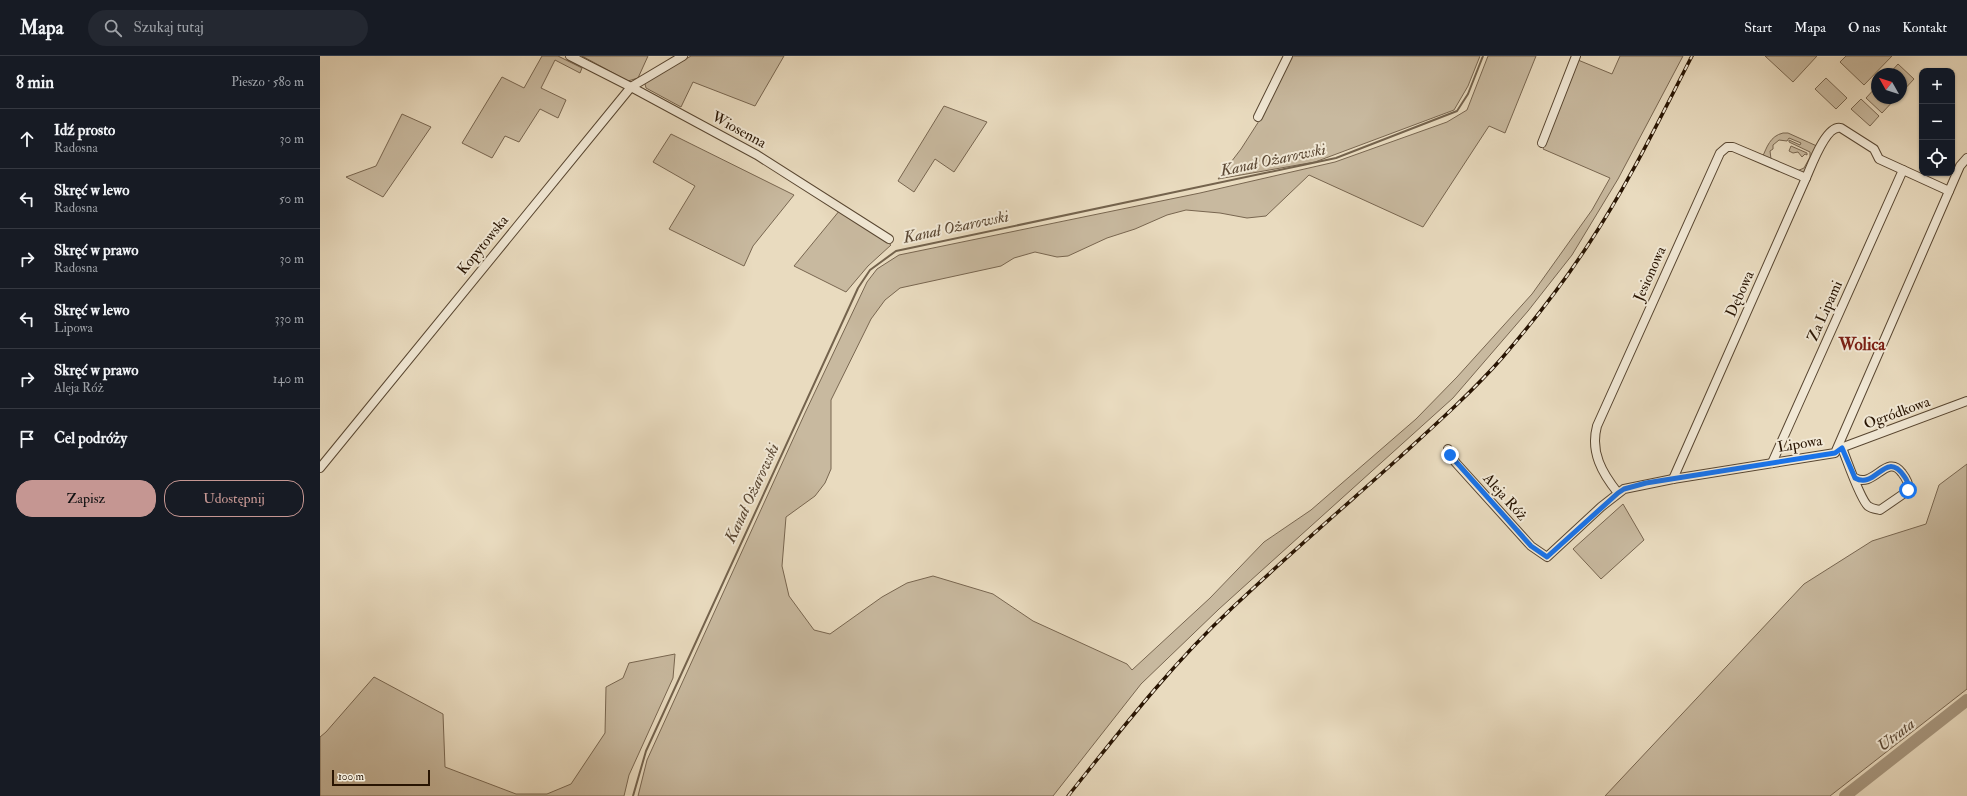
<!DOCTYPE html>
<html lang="pl">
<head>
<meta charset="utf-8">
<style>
  :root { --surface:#171b24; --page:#242831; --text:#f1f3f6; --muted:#9ea1a6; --line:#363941; --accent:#c59692 }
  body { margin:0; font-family:"IM FELL Double Pica",serif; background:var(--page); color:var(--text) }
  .controls { position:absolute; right:12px; top:12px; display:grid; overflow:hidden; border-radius:8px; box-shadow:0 1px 3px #0004 }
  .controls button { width:36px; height:36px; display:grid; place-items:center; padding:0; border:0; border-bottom:1px solid var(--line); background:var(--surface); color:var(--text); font:20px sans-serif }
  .compass { position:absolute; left:1551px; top:12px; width:36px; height:36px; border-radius:50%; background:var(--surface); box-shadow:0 1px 3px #0004; rotate:309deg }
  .scale { position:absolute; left:12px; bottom:10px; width:98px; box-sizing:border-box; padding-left:4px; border:2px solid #281402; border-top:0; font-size:11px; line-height:14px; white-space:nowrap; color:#281402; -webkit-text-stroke:3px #f1e8d5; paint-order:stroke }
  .stop { position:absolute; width:12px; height:12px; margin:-9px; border:3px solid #1a73e8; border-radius:50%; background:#fff }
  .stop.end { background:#1a73e8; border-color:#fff; box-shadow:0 1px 4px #0008 }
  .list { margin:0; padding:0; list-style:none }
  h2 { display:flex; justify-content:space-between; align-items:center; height:52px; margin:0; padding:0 16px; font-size:17px }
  h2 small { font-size:13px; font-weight:400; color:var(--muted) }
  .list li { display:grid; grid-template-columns:26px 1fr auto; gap:12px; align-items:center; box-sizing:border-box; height:60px; padding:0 16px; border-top:1px solid var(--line) }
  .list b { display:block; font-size:15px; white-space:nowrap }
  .list p { margin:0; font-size:13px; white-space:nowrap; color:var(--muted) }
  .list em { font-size:13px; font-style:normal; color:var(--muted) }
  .actions { display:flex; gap:8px; padding:12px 16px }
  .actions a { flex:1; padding:9px 0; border:1px solid var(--accent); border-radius:16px; text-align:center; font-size:14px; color:var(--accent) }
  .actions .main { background:var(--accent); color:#111 }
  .icon { flex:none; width:22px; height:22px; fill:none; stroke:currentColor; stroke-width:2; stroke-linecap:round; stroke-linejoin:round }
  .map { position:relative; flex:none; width:1647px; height:740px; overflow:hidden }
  header { display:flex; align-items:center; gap:24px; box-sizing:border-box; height:56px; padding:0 20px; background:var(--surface); border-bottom:1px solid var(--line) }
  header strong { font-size:19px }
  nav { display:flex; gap:22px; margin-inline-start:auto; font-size:14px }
  .search { width:280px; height:36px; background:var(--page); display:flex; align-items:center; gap:10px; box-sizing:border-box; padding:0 14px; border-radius:22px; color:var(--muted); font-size:15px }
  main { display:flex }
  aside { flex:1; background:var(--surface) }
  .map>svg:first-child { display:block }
  .green { fill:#c8b99f; stroke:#786650 }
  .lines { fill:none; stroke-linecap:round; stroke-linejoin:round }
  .stream { stroke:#74634d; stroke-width:2 }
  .river { stroke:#a7977f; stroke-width:12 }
  .minor-casing { stroke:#584631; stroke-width:10 }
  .minor { stroke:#f1e8d5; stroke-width:8 }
  .rail-casing { stroke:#281402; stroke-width:3.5 }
  .rail { stroke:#f1e8d5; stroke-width:2; stroke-dasharray:6; stroke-linecap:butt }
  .route { stroke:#1a73e8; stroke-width:5 }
  .labels { text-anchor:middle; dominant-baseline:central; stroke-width:4; stroke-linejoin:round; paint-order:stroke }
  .street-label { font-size:15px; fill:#281402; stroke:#f1e8d5 }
  .water-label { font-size:16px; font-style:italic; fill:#5b4834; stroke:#f1e8d5 }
  .quarter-label { font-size:17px; font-weight:bold; fill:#7a1f14; stroke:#f1e8d5 }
</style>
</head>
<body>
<header>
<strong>Mapa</strong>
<div class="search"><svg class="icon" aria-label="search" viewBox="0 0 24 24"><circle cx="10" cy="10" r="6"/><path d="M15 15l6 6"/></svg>Szukaj tutaj</div>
<nav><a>Start</a><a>Mapa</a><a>O nas</a><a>Kontakt</a></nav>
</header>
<main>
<aside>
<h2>8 min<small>Pieszo · 580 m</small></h2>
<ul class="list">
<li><svg class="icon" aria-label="ahead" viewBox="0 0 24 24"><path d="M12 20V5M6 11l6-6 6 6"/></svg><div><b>Idź prosto</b><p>Radosna</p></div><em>30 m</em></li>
<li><svg class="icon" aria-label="left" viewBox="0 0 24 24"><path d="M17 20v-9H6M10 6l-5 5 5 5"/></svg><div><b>Skręć w lewo</b><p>Radosna</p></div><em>50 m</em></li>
<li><svg class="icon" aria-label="right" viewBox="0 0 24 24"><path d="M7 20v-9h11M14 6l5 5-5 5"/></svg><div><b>Skręć w prawo</b><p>Radosna</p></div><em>30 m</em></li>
<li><svg class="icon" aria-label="left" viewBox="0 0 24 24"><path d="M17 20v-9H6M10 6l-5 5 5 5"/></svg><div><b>Skręć w lewo</b><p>Lipowa</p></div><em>330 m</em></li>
<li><svg class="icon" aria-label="right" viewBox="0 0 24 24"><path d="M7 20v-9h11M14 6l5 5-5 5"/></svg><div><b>Skręć w prawo</b><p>Aleja Róż</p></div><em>140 m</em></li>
<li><svg class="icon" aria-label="arrive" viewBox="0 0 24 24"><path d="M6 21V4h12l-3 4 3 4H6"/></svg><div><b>Cel podróży</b></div></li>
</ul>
<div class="actions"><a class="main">Zapisz</a><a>Udostępnij</a></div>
</aside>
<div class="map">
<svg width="1647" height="740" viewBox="0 0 1647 740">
  <rect width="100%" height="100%" fill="#e9dbbf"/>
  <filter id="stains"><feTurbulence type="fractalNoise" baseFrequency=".005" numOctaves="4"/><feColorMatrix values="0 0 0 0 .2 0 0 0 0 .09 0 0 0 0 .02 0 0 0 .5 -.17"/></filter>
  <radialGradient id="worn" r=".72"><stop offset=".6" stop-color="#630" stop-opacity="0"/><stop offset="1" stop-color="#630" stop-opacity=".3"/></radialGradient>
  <g class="green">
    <polygon points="222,0 238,0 262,12 260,17 235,4 221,32 246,44 238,62 220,53 199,86 185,80 172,102 142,87 182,21 204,32"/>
    <polygon points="262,0 328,0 318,22 308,25"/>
    <polygon points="371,0 464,0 435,50 373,26 361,51 326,32 325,28 328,24"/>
    <polygon points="971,0 1160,0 1148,30 1134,54 995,106 898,123 921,93 939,65"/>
    <polygon points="1168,0 1216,0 1185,77 1169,70 1103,171 989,119 946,160 927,162 900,157 866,154 847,159 815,173 787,182 748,200 737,201 715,196 694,202 681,210 580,232 565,244 551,263 511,344 511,413 505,427 495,440 466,461 462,510 469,540 494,574 510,578 562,541 587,527 613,520 673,538 713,565 807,608 812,614 890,542 944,486 991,454 1096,363 1137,321 1212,238 1272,154 1290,122 1223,93 1258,4 1292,18 1300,0 1363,0 1298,123 1252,199 1208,255 1133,342 899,553 821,628 733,740 318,740 327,704 485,357 547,226 557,213 579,199 880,137 1015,106 1127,66 1147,54"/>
    <polygon points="1445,0 1497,0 1473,26"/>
    <polygon points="1526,0 1572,0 1544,29 1520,6"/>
    <polygon points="1578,8 1594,23 1581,37 1581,18 1569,18"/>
    <polygon points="1506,22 1527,42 1516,53 1495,33"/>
    <polygon points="1557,30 1557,42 1576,42 1562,57 1546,42"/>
    <polygon points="1541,43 1559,60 1550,70 1531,53"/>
    <polygon points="624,50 667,66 634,116 615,103 594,136 578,125"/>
    <polygon points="82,58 111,71 63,141 26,121 56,110"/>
    <path d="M1463 77H1468L1499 91 1486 116 1482 118 1477 115 1484 112 1490 101V96L1469 86V84L1480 89 1481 87 1469 82 1467 85 1459 84 1453 89V93L1450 95 1451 103 1442 102C1447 91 1450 80 1463 77Z"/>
    <polygon points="351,78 474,139 433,190 424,210 349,173 375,130 333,106"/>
    <polygon points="1471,90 1487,97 1487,99 1485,98 1482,101 1478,96 1473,97 1469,95"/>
    <polygon points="520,154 571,189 548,210 526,236 474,210"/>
    <polygon points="1647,408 1647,633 1510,740 1285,740 1484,528 1552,485 1606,468 1619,429"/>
    <polygon points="1303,448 1324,484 1281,523 1253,493"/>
    <polygon points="355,598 353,622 309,719 304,740 0,740 0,681 6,676 54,621 123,658 125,711 196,738 227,738 251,728 285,677 286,631 303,622 309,607"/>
  </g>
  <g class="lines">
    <polyline class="stream" points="313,740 326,695 538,232 550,214 576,195 1016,102 1137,55 1148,38 1163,0"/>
    <polyline class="river" points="1525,740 1647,644"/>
    <defs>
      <g id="minor">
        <polyline points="250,0 311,31 437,99 569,183"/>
        <polyline points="938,61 968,0"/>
        <polyline points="1222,87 1256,0"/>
        <path d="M1522 392C1527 404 1540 443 1548 450 1552 453 1556 453 1560 454L1589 434C1589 428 1586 422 1582 417 1567 396 1554 433 1535 422"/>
        <polyline points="1128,393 1130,399 1136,407 1211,490 1227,501 1281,451 1304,433 1353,423 1515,397 1640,110 1647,102"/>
        <polyline points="1518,393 1647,345"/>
        <polyline points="1452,407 1583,114"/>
        <polyline points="0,412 311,31 363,0"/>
        <path d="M1353 423 1486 122C1491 111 1506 68 1521 72L1554 93 1559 103 1629 135"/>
        <path d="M1298 437C1282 417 1270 396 1277 370L1400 97 1407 91H1413L1486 122"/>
      </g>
    </defs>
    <use href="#minor" class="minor-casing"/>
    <use href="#minor" class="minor"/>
    <defs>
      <path id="rail" d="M748 740C800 675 851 609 912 552 967 500 1024 451 1080 401 1115 369 1151 337 1182 302 1213 266 1242 229 1268 189 1308 129 1339 64 1372 0"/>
    </defs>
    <use href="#rail" class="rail-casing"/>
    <use href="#rail" class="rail"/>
  </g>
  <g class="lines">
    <path class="route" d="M1130 399 1211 490 1227 501 1298 437 1304 433 1326 427 1515 397 1522 392 1535 422C1556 434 1565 393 1584 420 1587 424 1589 429 1588 434"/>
  </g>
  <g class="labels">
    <g class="street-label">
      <text transform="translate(419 74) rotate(29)">Wiosenna</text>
      <text transform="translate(163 189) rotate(-51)">Kopytowska</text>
      <text transform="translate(1330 218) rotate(-66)">Jesionowa</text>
      <text transform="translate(1420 238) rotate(-66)">Dębowa</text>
      <text transform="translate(1505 255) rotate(-66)">Za Lipami</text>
      <text transform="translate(1577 357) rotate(-20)">Ogródkowa</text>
      <text transform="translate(1480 388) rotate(-9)">Lipowa</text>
      <text transform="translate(1185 441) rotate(48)">Aleja Róż</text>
    </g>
    <g class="water-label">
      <text transform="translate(953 104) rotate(-12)">Kanał Ożarowski</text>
      <text transform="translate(636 171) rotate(-12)">Kanał Ożarowski</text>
      <text transform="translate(432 437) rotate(-65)">Kanał Ożarowski</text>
      <text transform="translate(1576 679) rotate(-38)">Utrata</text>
    </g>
    <g class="quarter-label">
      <text x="1542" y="288">Wolica</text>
    </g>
  </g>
  <rect width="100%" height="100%" filter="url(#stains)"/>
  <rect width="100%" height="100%" fill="url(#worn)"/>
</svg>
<div class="controls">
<button>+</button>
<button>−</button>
<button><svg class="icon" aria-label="locate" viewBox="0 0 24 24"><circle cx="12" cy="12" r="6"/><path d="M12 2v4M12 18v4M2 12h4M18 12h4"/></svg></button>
</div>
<svg class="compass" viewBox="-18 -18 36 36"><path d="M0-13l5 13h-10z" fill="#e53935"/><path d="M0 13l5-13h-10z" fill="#9ea1a6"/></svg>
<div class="scale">100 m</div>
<div class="stop" style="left:1588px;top:434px"></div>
<div class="stop end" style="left:1130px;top:399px"></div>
</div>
</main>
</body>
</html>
